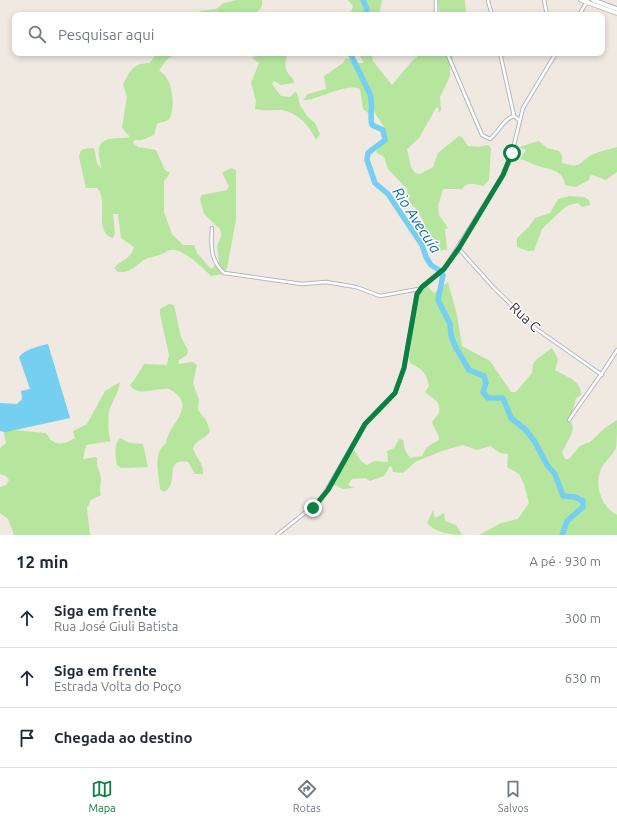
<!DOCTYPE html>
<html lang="pt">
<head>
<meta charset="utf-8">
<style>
  :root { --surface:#fff; --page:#f2f2f3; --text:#1f2937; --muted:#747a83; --line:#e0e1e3; --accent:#0b8043 }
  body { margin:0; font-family:Ubuntu,sans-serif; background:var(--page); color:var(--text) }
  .stop { position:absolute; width:12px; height:12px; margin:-9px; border:3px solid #0b8043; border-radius:50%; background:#fff }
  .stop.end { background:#0b8043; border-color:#fff; box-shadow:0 1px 4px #0008 }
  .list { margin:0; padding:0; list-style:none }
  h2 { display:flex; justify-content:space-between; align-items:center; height:52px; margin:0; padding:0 16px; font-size:17px }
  h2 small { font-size:13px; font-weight:400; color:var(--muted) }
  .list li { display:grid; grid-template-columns:26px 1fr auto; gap:12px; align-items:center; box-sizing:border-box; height:60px; padding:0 16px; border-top:1px solid var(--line) }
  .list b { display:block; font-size:15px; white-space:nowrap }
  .list p { margin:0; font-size:13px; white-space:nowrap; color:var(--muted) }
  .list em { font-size:13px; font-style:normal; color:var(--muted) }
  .icon { flex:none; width:22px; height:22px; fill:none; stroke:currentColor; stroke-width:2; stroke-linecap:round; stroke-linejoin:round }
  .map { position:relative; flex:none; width:617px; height:535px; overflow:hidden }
  .search { position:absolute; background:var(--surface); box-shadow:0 2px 6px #0003; left:12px; right:12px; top:12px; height:44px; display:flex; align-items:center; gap:10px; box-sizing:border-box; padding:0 14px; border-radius:8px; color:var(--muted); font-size:15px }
  .sheet { height:232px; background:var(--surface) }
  nav { display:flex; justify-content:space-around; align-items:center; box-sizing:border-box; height:56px; border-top:1px solid var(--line); background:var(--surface); font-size:11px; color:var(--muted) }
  nav a { display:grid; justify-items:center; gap:2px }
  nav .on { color:var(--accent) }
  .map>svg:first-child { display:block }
  .green { fill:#b6e59e }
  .water { fill:#75cff0 }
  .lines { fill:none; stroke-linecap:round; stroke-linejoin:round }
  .river { stroke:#75cff0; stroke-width:5.5 }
  .street-casing { stroke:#b4b7c1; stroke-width:4.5 }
  .secondary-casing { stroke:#b4b7c1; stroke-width:5.5 }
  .street { stroke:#fff; stroke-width:2.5 }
  .secondary { stroke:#fff; stroke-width:3.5 }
  .route { stroke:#0b8043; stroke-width:5 }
  .labels { text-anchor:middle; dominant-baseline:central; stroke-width:3; stroke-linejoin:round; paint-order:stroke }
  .street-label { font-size:14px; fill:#2e2e2e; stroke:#fff }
  .water-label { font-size:15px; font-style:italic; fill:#0d6fa3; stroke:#fff }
</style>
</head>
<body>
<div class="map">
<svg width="617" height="535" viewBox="0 0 617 535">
  <rect width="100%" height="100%" fill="#efe9e1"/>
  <g class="green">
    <path d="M237 0H262C262 3 263 6 260 9 251 20 209 15 195 15L201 11 216 9 224 3Z"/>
    <polygon points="348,0 382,0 379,15 350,15 353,6"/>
    <polygon points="438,0 465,0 466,15 440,15"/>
    <path d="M157 53H178L166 60 159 71C172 76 176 105 170 117 168 123 161 121 157 124L154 135 142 140H134L133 143 138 147 156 150 165 170 170 173 164 181V212L172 234 183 245H194L197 253 211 269 219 261 217 246 221 237V232L219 228 204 214 200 199 202 195 227 190 229 186 222 173 231 168 236 170V220L227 268 223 274 211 276C203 268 182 247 170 250 168 250 165 253 162 254 155 257 146 257 140 263 133 269 127 273 118 272L114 268C121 260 132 258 134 247L121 238 118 214H113L115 233 113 238C92 231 110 201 97 188H86L79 157 80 152 83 149 94 148 97 163 101 169C101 163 98 156 99 150 100 134 121 140 130 137L122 128 127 97 123 84C130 72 132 63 150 63Z"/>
    <path d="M261 53H288C284 64 284 71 293 79L294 83 281 85 274 81 272 84 281 96 290 97 295 92 297 93 300 105 308 117 315 123 320 134 316 140C309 125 297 111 279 110 271 110 263 111 255 109L256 101 251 83 259 63 252 58Z"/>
    <path d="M358 53H371L373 61 392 85 412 61 422 53H452L453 63 450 67V76L440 97 441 110 439 113 438 107 436 108 419 138 407 149 411 167 415 173 420 174 433 167 438 153 459 136 462 137 468 146 478 147 488 145 491 148 489 180 483 186C474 184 468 181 462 189H443L438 206 439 215 448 228 445 229 447 250H443L437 253 434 252 432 241 426 233 424 222 417 210 409 202 407 189 388 169 384 157 376 152 378 148 386 141C390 127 377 121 374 110L368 113 363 109 360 89C346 82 317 101 303 100L308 94 326 89 324 76 343 63 346 58 359 63H364Z"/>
    <path d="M539 141 547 148 559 151 562 156V163C585 170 578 160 596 153 602 151 610 149 617 147V172L606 180 592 175 590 176 589 180 576 187 565 185C563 171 553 170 541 167 534 165 527 161 520 159L526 150 519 147Z"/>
    <polygon points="569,196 584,197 589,200 590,205 582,207 578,203 569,205 564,208 542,229 534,251 528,251 517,247 517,238 529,227 535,218 550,213 558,199"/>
    <path d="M448 282 457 315 462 346 490 361 511 392H516L532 373 533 364 537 359 552 348 558 359 555 370C564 376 582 380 581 395L576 398 570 420 573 427 572 433 562 452 565 459H569L580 446 590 442 605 428 617 420C617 427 617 442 616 448 612 456 605 461 601 469 594 485 601 507 617 515V535H479L501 523 518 519 529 503 524 484 519 474 507 467 508 454 500 453 490 446 477 450 463 445 442 451 415 462 403 473 393 472 392 467 390 466 384 476 370 481 365 478 352 479 348 485 354 488 343 489 332 484 341 467 354 450 361 461 367 465 374 461 388 462 387 451 394 448 399 439 403 440 405 450 410 458 422 456 427 447 439 440C439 433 434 429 432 422L439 413C441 400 433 399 425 392L429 386C427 374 422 368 411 364L409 359 416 304 419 295 427 286 434 293Z"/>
    <path d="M169 304 174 305 181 337 188 350 187 355 179 360 178 364 193 362 197 365 193 383 199 400 198 410 206 420 210 431C206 440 197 438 193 448 195 457 205 465 203 474H195L188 462C162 458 181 483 164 492L160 489C159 473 152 454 166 443 168 424 200 406 169 389 157 387 138 398 130 385 136 379 139 371 144 364L167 365 169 355 160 314V309Z"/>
    <path d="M120 382C119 393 110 404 109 412 108 418 108 437 111 441L86 445 83 459 97 457C96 469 100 470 101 479 101 485 99 490 101 495L91 500 87 508 90 535H14L8 519 0 513V487L6 485 9 480 6 476 0 474V448L6 443 3 429 45 433C49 435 48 437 51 440 59 447 68 442 75 438L73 431 87 424 105 391Z"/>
    <path d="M120 438 129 443 143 444 148 467 121 468 117 465C115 456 114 444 120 438Z"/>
    <path d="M433 510 435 518 444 513 445 521 456 525 462 535C451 535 434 532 427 523Z"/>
  </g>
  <path class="water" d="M48 344 70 418 6 432 0 431V403L17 404 22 399 21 391 30 389 19 357C25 349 39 346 48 344Z"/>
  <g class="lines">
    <g class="river">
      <polyline points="363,0 367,9 365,15"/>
      <path d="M350 53 370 94C374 105 369 115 372 125L383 130 385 140 368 153 367 160 375 183 388 194 422 245 426 257 431 265 439 270 443 275 438 300 450 324 451 335 455 346 469 370 484 376 486 383 483 392 488 398H503L511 418 526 430 535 442 547 465 555 474 563 496 575 497 583 501V507L567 521 562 535"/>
    </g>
    <defs>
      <g id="street">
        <polyline points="544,0 547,15"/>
        <polyline points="488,1 492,15"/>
        <polyline points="436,15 436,0"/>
        <polyline points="579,15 588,0"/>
        <path d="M447 53 482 135 490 139C499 132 503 119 514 116"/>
        <polyline points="500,53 514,116 519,120"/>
        <path d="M212 228C211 246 210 260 224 273L302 284 326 282 356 287 380 296 419 289"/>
        <polyline points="459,249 494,288 535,328 602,375"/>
        <path d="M569 420C585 396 602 375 617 350"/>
        <polyline points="277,535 321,500 365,424 395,393 404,368 417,294 422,287 444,269 503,175 512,153 523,108 556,53"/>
      </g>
      <g id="secondary">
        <polyline points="581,0 617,13"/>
        <polyline points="593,0 617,9"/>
      </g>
    </defs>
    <use href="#street" class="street-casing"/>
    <use href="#secondary" class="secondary-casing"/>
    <use href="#street" class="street"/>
    <use href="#secondary" class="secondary"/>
  </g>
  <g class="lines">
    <polyline class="route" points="313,508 328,490 365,424 395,393 404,368 417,294 422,287 444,269 459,248 503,175 512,153"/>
  </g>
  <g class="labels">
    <g class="street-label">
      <text transform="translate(525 317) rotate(43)">Rua C</text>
    </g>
    <g class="water-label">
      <text transform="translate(417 220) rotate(57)">Rio Avecuía</text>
    </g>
  </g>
</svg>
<div class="stop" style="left:512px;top:153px"></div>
<div class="stop end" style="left:313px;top:508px"></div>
<div class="search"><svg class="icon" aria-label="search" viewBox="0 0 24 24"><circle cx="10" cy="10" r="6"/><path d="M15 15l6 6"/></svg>Pesquisar aqui</div>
</div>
<section class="sheet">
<h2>12 min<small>A pé · 930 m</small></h2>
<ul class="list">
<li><svg class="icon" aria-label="ahead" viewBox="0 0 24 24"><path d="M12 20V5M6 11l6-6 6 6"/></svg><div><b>Siga em frente</b><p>Rua José Giuli Batista</p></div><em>300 m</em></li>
<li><svg class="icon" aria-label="ahead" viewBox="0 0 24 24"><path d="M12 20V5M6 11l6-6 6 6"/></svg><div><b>Siga em frente</b><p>Estrada Volta do Poço</p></div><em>630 m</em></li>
<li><svg class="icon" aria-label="arrive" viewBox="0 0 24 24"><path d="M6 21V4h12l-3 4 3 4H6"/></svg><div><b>Chegada ao destino</b></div></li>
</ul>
</section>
<nav>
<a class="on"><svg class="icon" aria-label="map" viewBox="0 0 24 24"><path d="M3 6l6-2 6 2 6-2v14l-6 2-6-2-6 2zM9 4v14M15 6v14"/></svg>Mapa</a>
<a><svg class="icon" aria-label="directions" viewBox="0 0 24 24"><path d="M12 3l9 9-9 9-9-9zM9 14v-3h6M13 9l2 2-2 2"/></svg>Rotas</a>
<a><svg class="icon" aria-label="saved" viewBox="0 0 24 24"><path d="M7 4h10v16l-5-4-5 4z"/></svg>Salvos</a>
</nav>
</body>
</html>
